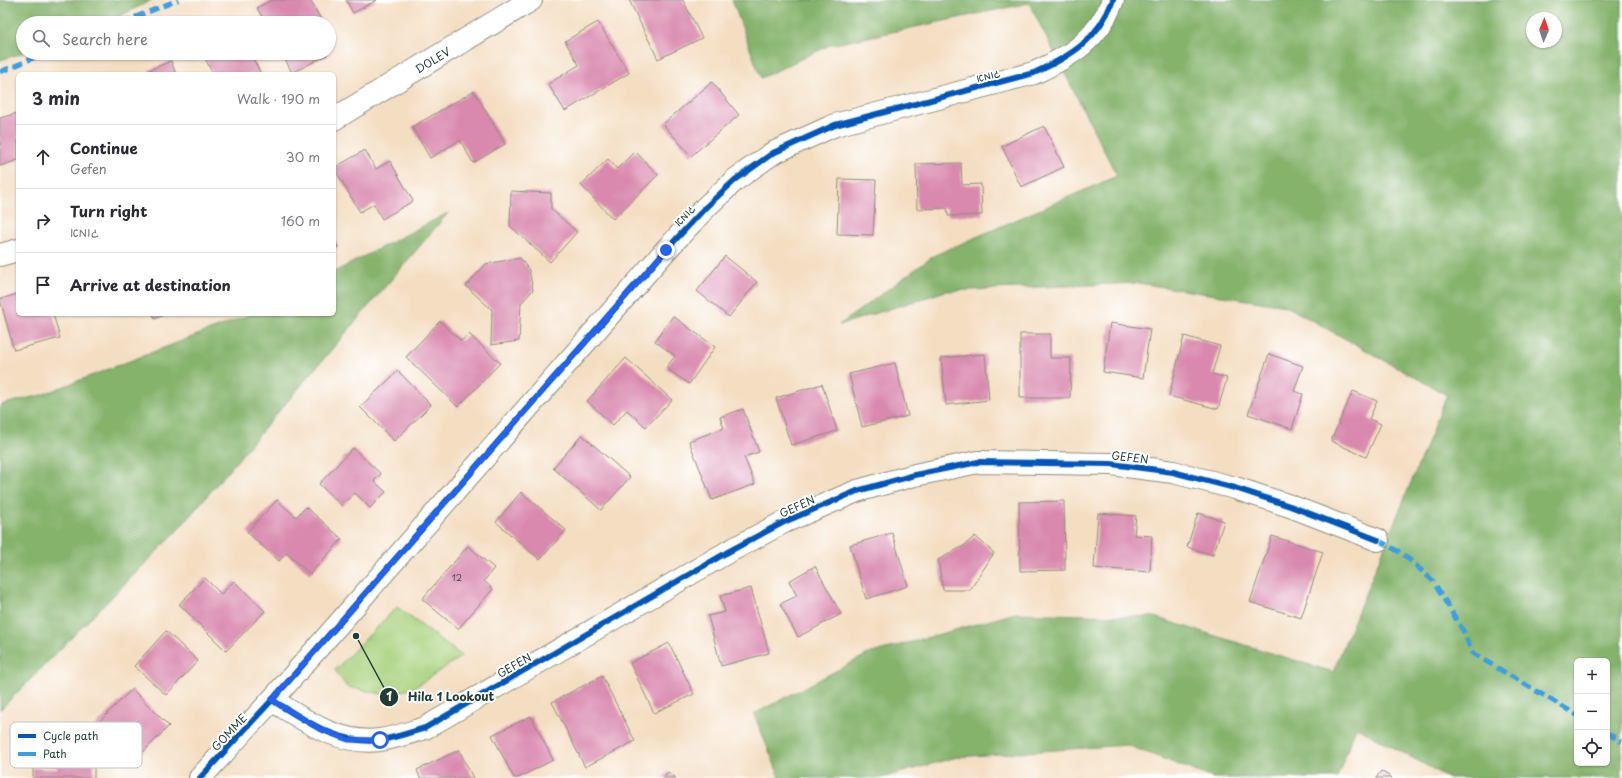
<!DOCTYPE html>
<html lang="en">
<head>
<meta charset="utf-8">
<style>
  :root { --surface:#fff; --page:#f2f2f3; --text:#2b2b33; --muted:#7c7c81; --line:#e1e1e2 }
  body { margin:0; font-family:"Playpen Sans","Playpen Sans Hebrew",sans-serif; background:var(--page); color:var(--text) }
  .controls { position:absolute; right:12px; bottom:12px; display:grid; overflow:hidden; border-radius:6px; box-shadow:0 1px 3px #0004 }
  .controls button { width:36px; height:36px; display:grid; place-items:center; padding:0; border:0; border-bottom:1px solid var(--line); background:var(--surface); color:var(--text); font:20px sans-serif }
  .compass { position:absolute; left:1526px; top:12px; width:36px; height:36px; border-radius:50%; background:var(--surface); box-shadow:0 1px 3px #0004; rotate:2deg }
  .stop { position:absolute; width:12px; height:12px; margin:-9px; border:3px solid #2563eb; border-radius:50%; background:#fff }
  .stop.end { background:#2563eb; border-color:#fff; box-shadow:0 1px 4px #0008 }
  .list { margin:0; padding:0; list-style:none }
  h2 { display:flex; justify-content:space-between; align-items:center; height:52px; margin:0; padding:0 16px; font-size:17px }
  h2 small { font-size:13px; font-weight:400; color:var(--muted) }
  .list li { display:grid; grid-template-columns:26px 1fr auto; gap:12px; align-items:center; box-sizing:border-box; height:64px; padding:0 16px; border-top:1px solid var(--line) }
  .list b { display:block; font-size:15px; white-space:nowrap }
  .list p { margin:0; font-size:13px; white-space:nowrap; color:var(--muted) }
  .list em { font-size:13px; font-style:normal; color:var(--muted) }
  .icon { flex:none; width:22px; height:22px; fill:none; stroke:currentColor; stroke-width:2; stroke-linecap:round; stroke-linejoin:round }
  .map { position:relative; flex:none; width:1622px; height:778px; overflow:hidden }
  .search { position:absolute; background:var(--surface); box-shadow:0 1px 3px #0004; left:16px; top:16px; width:320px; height:44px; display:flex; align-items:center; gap:10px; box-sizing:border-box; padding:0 14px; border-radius:22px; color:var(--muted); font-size:15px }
  .panel { position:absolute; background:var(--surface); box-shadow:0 1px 3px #0004; left:16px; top:72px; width:320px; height:244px; border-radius:6px }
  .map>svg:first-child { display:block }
  .green { fill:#a7d17d; stroke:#638758 }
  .forest { fill:#85b36c; stroke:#527850; fill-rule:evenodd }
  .building { fill:#d989ae }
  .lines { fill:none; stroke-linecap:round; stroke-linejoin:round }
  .minor-casing { stroke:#8a8e7b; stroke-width:24 }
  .minor { stroke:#fff; stroke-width:22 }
  .quiet { stroke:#3c9ee2; stroke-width:5; stroke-dasharray:10 5; stroke-linecap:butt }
  .cycleway-casing { stroke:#fff; stroke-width:8 }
  .cycleway { stroke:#0057b8; stroke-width:6 }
  .route { stroke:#2563eb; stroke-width:5 }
  .labels { text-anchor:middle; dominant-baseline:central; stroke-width:4; stroke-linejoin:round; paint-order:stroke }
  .number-label { font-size:9px; fill:#4e5052 }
  .street-label { font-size:11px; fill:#1f3d34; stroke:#fff }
  .key { fill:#fff; stroke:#bcc5c2; stroke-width:1 }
  .key-label { font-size:11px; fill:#1f3d34 }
  .leader { fill:none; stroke:#1f3d34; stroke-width:1.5 }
  .callout-dot { fill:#1f3d34; stroke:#fff; stroke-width:1.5 }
  .mark-label { font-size:12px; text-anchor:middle; font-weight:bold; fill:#fff }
  .callout-label { font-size:12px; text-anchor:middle; font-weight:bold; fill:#1f3d34; stroke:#fff; stroke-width:4; stroke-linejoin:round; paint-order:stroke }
</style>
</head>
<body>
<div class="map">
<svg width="1622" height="778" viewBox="0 0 1622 778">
  <rect width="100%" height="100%" fill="#fff"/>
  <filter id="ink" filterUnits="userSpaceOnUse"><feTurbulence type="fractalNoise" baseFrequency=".025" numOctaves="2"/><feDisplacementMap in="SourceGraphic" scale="8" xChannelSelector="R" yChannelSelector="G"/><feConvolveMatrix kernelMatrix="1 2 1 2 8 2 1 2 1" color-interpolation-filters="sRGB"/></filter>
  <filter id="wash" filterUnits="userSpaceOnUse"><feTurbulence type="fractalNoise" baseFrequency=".012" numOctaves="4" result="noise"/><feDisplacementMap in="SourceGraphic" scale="16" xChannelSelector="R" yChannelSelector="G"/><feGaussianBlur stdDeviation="0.9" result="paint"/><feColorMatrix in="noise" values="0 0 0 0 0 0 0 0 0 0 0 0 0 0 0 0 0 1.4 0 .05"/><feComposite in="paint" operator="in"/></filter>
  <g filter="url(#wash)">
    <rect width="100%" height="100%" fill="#f4dec2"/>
    <polygon class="green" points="397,607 462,656 412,689 382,694 347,687 335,670"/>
    <g class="forest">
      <polygon points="0,0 152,0 106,23 23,23 23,53 0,60"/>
      <path d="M732 0H1622V778H1449L1356 727 1337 778H1213L1127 745 957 757 881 778H780L754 714 868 654 1016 613 1154 617 1333 672 1447 395 1286 306 1138 283 946 291 839 325 935 255 1117 176 1029 3 830 45 761 78ZM1532 18H1556V42H1532ZM1577 661H1607V763H1577Z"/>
      <polygon points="448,213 177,531 0,710 0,405 41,395 252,314 334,314 334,272"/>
    </g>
    <g id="blocks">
      <g class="building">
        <polygon points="272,0 293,0 294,2 297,0 310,0 323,23 266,23 257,8"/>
        <polygon points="346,0 377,0 353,13"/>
        <polygon points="629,0 683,0 702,38 658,59"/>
        <polygon points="598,22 629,73 565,111 548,84 579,65 565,41"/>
        <polygon points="215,53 250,53 261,74 213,74 205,58"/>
        <polygon points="282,53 326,53 327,55 292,73"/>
        <polygon points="171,61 176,74 150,74 149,70"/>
        <polygon points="712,82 739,115 691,156 663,124"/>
        <polygon points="474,91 505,144 473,163 460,140 430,158 412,127"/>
        <polygon points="18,113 18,160 0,166 0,118"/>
        <polygon points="1044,126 1064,167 1021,187 1002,146"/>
        <polygon points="365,150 376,169 390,161 413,201 382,219 374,204 360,212 334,168"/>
        <polygon points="635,151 658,175 613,219 581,185 608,159 617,169"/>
        <polygon points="961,163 962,185 981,184 982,215 948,216 947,208 917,209 916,164"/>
        <polygon points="839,179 876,180 873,235 837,234"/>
        <polygon points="511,191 551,193 551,209 577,232 550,262 510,226"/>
        <polygon points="334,238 338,247 334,249"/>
        <polygon points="725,256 757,282 729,317 697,291"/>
        <polygon points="520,258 529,270 533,290 521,303 519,341 491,345 492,310 466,286 486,264"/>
        <polygon points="18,294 18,314 53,314 60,338 14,350 0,299"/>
        <polygon points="153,314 166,314 155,319"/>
        <polygon points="673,316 715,347 689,384 666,368 675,356 655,341"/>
        <polygon points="440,321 461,341 469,334 500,363 458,407 406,357"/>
        <polygon points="1110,323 1150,329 1143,378 1103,372"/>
        <polygon points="1020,334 1050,334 1050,358 1071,358 1070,398 1020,398"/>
        <polygon points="1184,336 1220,346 1212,374 1227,378 1218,409 1169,396"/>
        <polygon points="985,354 989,400 946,405 941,358"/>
        <polygon points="1269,354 1303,366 1294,391 1303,394 1292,429 1248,414"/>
        <polygon points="626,358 672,400 646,427 627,410 613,425 587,401"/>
        <polygon points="895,363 908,416 862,427 849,374"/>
        <polygon points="398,371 431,405 394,441 360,407"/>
        <polygon points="822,384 837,431 791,445 776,398"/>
        <polygon points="1353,391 1377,401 1369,419 1381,424 1366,457 1331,441"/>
        <polygon points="743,409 759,452 744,457 755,484 712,500 689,441 724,428 720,417"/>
        <polygon points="582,435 630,477 601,510 553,468"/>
        <polygon points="353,448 381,474 374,481 386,492 370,508 355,493 342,506 319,484"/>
        <polygon points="521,492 566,530 540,560 496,522"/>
        <polygon points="277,500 296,517 306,507 342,539 310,574 286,553 279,561 247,532"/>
        <polygon points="1064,501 1065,570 1020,571 1019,502"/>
        <polygon points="1098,513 1136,516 1134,535 1152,536 1150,572 1094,568"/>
        <polygon points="1198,513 1224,521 1213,555 1187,547"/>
        <polygon points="892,533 908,586 866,599 850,545"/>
        <polygon points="975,536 994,553 970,590 943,590 938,560 965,545"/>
        <polygon points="1272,536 1323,552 1301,618 1250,602"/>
        <polygon points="468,546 494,568 484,581 493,589 458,629 422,599"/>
        <polygon points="815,566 841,614 798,637 780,604 797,596 789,581"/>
        <polygon points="205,578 221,594 234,581 265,611 226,651 179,604"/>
        <polygon points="751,588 769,653 721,666 708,616 725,612 720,596"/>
        <polygon points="166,631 198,661 166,695 134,666"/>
        <polygon points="669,643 694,694 654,713 630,663"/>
        <polygon points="602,676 635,741 585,767 552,702"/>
        <polygon points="132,689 169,726 130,765 93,728"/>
        <polygon points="531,716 553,760 518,778 514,778 492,735"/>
        <polygon points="459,750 473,778 420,778 417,770"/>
        <polygon points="57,756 94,756 94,778 33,778 33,768 57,769"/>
        <polygon points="1381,771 1392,778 1376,778"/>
        <polygon points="668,772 676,778 663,778"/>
      </g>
    </g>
  </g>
  <g filter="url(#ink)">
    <use href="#blocks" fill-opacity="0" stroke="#8a8e7b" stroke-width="1"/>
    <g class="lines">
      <defs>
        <g id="minor">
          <path id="s1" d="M334 119 531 0"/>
          <polyline points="0,255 18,250"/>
          <path d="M272 700C306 721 338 745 380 740 395 738 411 732 425 728L726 553 784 522 857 491 915 475 978 462 1111 464 1173 472 1235 488 1290 506 1378 540"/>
          <path d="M200 778 272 700 666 250 706 207 735 180 773 153 835 125 1034 73C1071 56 1098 40 1113 0"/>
        </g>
      </defs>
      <use href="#minor" class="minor-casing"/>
      <use href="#minor" class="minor"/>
      <g class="quiet">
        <polyline points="121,23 178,0"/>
        <polyline points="0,72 46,53"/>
        <polyline points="1378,540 1403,554 1433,581 1464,632 1472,653 1577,715"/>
        <polyline points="1607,733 1622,742"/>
      </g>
      <defs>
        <g id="cycleway">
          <path d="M272 700C306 721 338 745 380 740 395 738 411 732 425 728L726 553 784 522 857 491 915 475 978 462 1111 464 1173 472 1235 488 1290 506 1378 540"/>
          <path d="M200 778 272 700 666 250 706 207 735 180 773 153 835 125 1034 73C1071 56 1098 40 1113 0"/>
        </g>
      </defs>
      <use href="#cycleway" class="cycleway-casing"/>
      <use href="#cycleway" class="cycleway"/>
    </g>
  </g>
  <g class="lines" filter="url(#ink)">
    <polyline class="route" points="380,740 348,740 318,728 272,700 666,250"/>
  </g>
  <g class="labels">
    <g class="number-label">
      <text x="457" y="577">12</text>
    </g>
    <g class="street-label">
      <text stroke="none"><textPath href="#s1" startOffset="115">DOLEV</textPath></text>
      <text transform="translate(988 75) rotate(-15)">גומא</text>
      <text transform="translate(684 215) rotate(-47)">גומא</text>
      <text transform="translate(1130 457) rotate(7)">GEFEN</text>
      <text transform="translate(797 506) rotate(-24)">GEFEN</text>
      <text transform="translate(514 665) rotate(-30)">GEFEN</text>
      <text transform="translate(229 732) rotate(-47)">GOMME</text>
    </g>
  </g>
  <rect x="10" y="722" width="132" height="46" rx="6" class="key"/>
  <rect x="18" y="734" width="18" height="4" fill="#0057b8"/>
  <rect x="18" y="752" width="18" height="4" fill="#3c9ee2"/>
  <g class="key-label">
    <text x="43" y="740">Cycle path</text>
    <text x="43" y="758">Path</text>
  </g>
  <path class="leader" d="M356 636L389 697"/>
  <g class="callout-dot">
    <circle cx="356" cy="636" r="4"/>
    <circle cx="389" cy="697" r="10"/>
  </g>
  <g class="mark-label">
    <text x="389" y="701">1</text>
  </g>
  <g class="callout-label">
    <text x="451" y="701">Hila 1 Lookout</text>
  </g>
</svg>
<div class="controls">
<button>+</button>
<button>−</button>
<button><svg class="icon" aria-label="locate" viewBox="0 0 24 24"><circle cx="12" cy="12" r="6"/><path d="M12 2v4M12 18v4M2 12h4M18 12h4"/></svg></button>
</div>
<svg class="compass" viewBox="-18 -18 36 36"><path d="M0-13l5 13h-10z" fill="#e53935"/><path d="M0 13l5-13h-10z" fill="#7c7c81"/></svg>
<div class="stop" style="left:380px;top:740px"></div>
<div class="stop end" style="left:666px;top:250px"></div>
<div class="search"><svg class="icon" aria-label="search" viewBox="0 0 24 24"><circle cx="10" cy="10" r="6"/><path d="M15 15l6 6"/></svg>Search here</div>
<section class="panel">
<h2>3 min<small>Walk · 190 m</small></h2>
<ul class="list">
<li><svg class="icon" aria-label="ahead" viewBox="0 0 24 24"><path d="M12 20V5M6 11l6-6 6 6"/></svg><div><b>Continue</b><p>Gefen</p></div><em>30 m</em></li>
<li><svg class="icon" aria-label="right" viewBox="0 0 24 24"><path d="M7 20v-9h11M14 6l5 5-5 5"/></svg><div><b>Turn right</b><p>גומא</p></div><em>160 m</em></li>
<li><svg class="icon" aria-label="arrive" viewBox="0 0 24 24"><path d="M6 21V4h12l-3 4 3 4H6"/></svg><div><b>Arrive at destination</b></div></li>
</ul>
</section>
</div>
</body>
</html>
